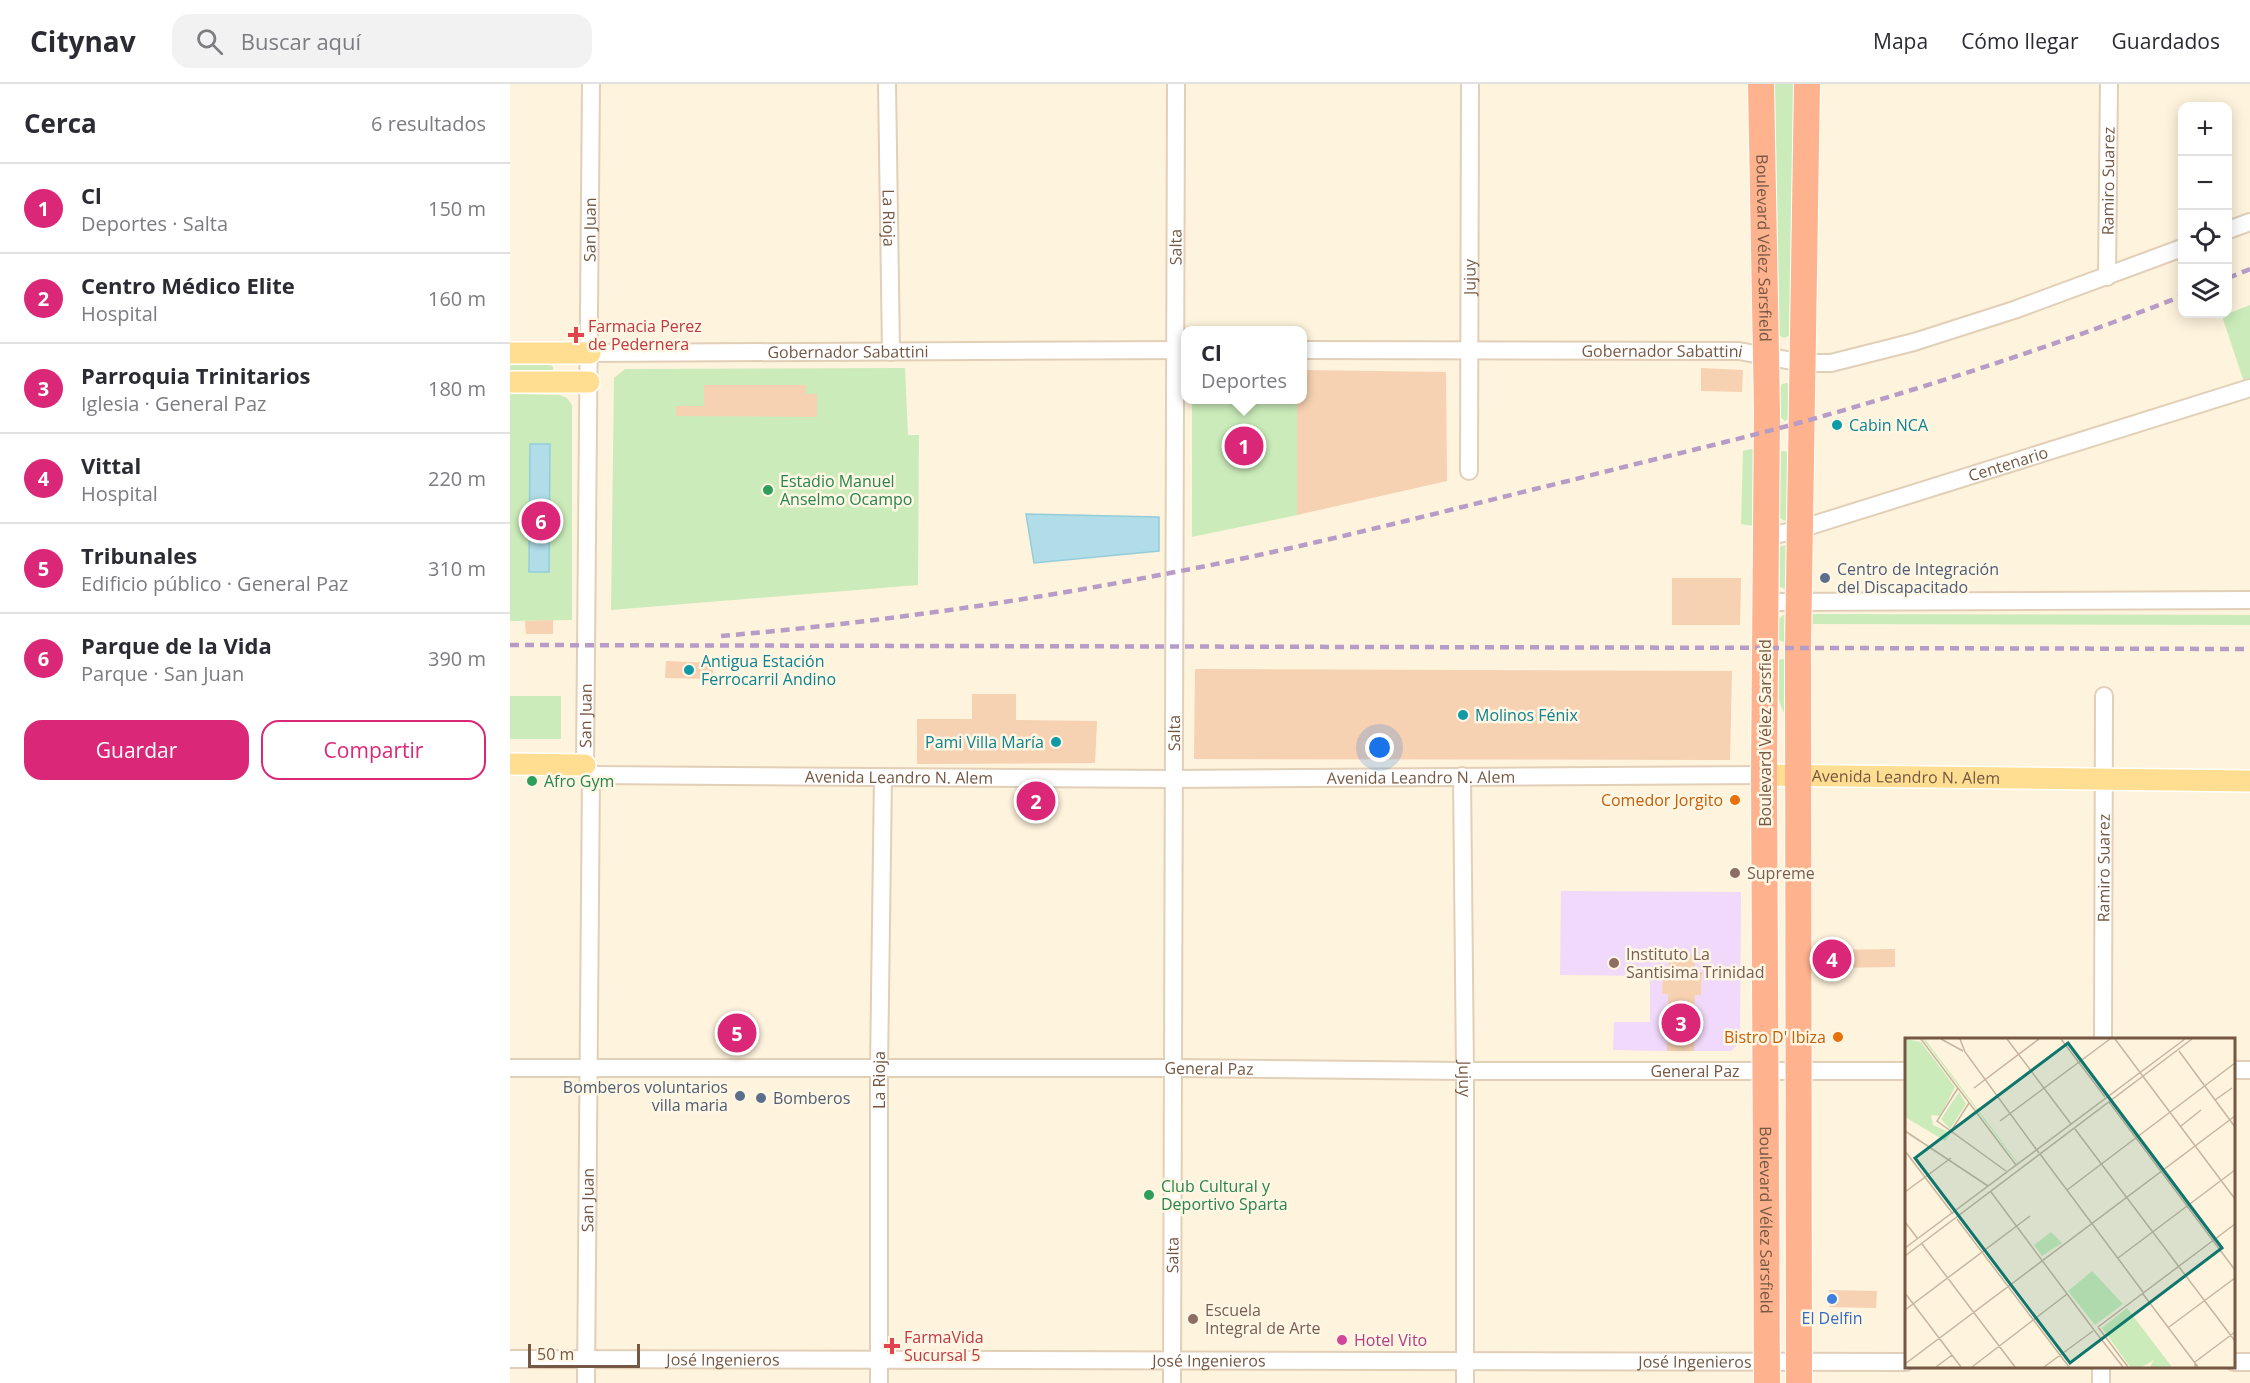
<!DOCTYPE html>
<html lang="es">
<head>
<meta charset="utf-8">
<style>
  :root { --surface:#fff; --page:#f2f2f3; --text:#2b2b33; --muted:#7c7c81; --line:#e1e1e2; --accent:#db2777 }
  body { margin:0; font-family:"Open Sans",sans-serif; background:var(--page); color:var(--text) }
  .controls { position:absolute; right:18px; top:18px; display:grid; overflow:hidden; border-radius:12px; box-shadow:0 3px 15px #0003 }
  .controls button { width:54px; height:54px; display:grid; place-items:center; padding:0; border:0; border-bottom:2px solid var(--line); background:var(--surface); color:var(--text); font:30px sans-serif }
  .scale { position:absolute; left:18px; bottom:15px; width:112px; box-sizing:border-box; padding-left:6px; border:3px solid #755844; border-top:0; font-size:16px; line-height:21px; white-space:nowrap; color:#755844; -webkit-text-stroke:4px #fff6e4; paint-order:stroke }
  .you { position:absolute; left:870px; top:664px; width:21px; height:21px; margin:-15px; border:4px solid #fff; border-radius:50%; background:#1a73e8; box-shadow:0 0 0 9px #1a73e833 }
  .badge { display:grid; place-items:center; width:39px; height:39px; border-radius:50%; background:var(--accent); color:#fff; font-size:20px; font-weight:700 }
  .pin { position:absolute; translate:-50% -50%; border:3px solid #fff; box-shadow:0 2px 6px #0006 }
  .popup { position:absolute; left:671px; top:242px; width:126px; height:78px; box-sizing:border-box; display:grid; place-content:center; border-radius:12px; background:var(--surface); filter:drop-shadow(0 2px 4px #0005); font-size:20px; white-space:nowrap; color:var(--muted) }
  .popup b { font-size:22px; color:var(--text) }
  .popup::after { content:''; position:absolute; left:50%; top:100%; margin-left:-12px; border:12px solid transparent; border-top-color:var(--surface) }
  .list { margin:0; padding:0; list-style:none }
  h2 { display:flex; justify-content:space-between; align-items:center; height:78px; margin:0; padding:0 24px; font-size:26px }
  h2 small { font-size:20px; font-weight:400; color:var(--muted) }
  .list li { display:grid; grid-template-columns:39px 1fr auto; gap:18px; align-items:center; box-sizing:border-box; height:90px; padding:0 24px; border-top:2px solid var(--line) }
  .list b { display:block; font-size:22px; white-space:nowrap }
  .list p { margin:0; font-size:20px; white-space:nowrap; color:var(--muted) }
  .list em { font-size:20px; font-style:normal; color:var(--muted) }
  .actions { display:flex; gap:12px; padding:18px 24px }
  .actions a { flex:1; padding:14px 0; border:2px solid var(--accent); border-radius:18px; text-align:center; font-size:21px; color:var(--accent) }
  .actions .main { background:var(--accent); color:#fff }
  .icon { flex:none; width:33px; height:33px; fill:none; stroke:currentColor; stroke-width:2; stroke-linecap:round; stroke-linejoin:round }
  .map { position:relative; flex:none; width:1740px; height:1299px; overflow:hidden }
  header { display:flex; align-items:center; gap:36px; box-sizing:border-box; height:84px; padding:0 30px; background:var(--surface); border-bottom:2px solid var(--line) }
  header strong { font-size:28px }
  nav { display:flex; gap:33px; margin-inline-start:auto; font-size:21px }
  .search { width:420px; height:54px; background:var(--page); display:flex; align-items:center; gap:15px; box-sizing:border-box; padding:0 21px; border-radius:18px; color:var(--muted); font-size:22px }
  main { display:flex }
  aside { flex:1; background:var(--surface) }
  .map>svg:first-child { display:block }
  .education { fill:#f0d9fa }
  .green { fill:#cbecba }
  .water { fill:#b0dde8; stroke:#95ccdb; stroke-width:1.5 }
  .building { fill:#f6d1b2 }
  .lines { fill:none; stroke-linecap:round; stroke-linejoin:round }
  .minor-casing { stroke:#e2cfb8; stroke-width:20 }
  .major-casing { stroke:#fff; stroke-width:24 }
  .highway-casing { stroke:#fff; stroke-width:28 }
  .minor { stroke:#fff; stroke-width:16 }
  .major { stroke:#ffde92; stroke-width:21 }
  .highway { stroke:#feb28d; stroke-width:26 }
  .rail { stroke:#b69cc7; stroke-width:4.5; stroke-dasharray:9 6; stroke-linecap:butt }
  .health-dot { fill:#e0444e; stroke:#fff6e4; stroke-width:2 }
  .culture-dot { fill:#0f9aa8; stroke:#fff6e4; stroke-width:2 }
  .leisure-dot { fill:#2e9e5b; stroke:#fff6e4; stroke-width:2 }
  .service-dot { fill:#5c6f8a; stroke:#fff6e4; stroke-width:2 }
  .food-dot { fill:#e8710a; stroke:#fff6e4; stroke-width:2 }
  .education-dot { fill:#8d6e63; stroke:#fff6e4; stroke-width:2 }
  .shop-dot { fill:#3f7fe0; stroke:#fff6e4; stroke-width:2 }
  .hotel-dot { fill:#d1479c; stroke:#fff6e4; stroke-width:2 }
  .labels { text-anchor:middle; dominant-baseline:central; stroke-width:5; stroke-linejoin:round; paint-order:stroke }
  .street-label { font-size:16px; fill:#755844; stroke:#fff6e4 }
  .health-label { font-size:16px; fill:#be3a42; stroke:#fff6e4; text-anchor:start }
  .culture-label { font-size:16px; fill:#0d838f; stroke:#fff6e4; text-anchor:start }
  .leisure-label { font-size:16px; fill:#27864d; stroke:#fff6e4; text-anchor:start }
  .service-label { font-size:16px; fill:#4e5e75; stroke:#fff6e4; text-anchor:start }
  .food-label { font-size:16px; fill:#c56008; stroke:#fff6e4; text-anchor:end }
  .education-label { font-size:16px; fill:#785e54; stroke:#fff6e4; text-anchor:start }
  .shop-label { font-size:16px; fill:#366cbe; stroke:#fff6e4 }
  .hotel-label { font-size:16px; fill:#b23c85; stroke:#fff6e4; text-anchor:start }
  .inset-road { fill:none; stroke:#c7b59f; stroke-width:1.5 }
  .view { fill:#0f766e; fill-opacity:0.15; stroke:#0f766e; stroke-width:3 }
  .inset-edge { fill:none; stroke:#755844; stroke-width:3 }
</style>
</head>
<body>
<header>
<strong>Citynav</strong>
<div class="search"><svg class="icon" aria-label="search" viewBox="0 0 24 24"><circle cx="10" cy="10" r="6"/><path d="M15 15l6 6"/></svg>Buscar aquí</div>
<nav><a>Mapa</a><a>Cómo llegar</a><a>Guardados</a></nav>
</header>
<main>
<aside>
<h2>Cerca<small>6 resultados</small></h2>
<ul class="list">
<li><span class="badge">1</span><div><b>Cl</b><p>Deportes · Salta</p></div><em>150 m</em></li>
<li><span class="badge">2</span><div><b>Centro Médico Elite</b><p>Hospital</p></div><em>160 m</em></li>
<li><span class="badge">3</span><div><b>Parroquia Trinitarios</b><p>Iglesia · General Paz</p></div><em>180 m</em></li>
<li><span class="badge">4</span><div><b>Vittal</b><p>Hospital</p></div><em>220 m</em></li>
<li><span class="badge">5</span><div><b>Tribunales</b><p>Edificio público · General Paz</p></div><em>310 m</em></li>
<li><span class="badge">6</span><div><b>Parque de la Vida</b><p>Parque · San Juan</p></div><em>390 m</em></li>
</ul>
<div class="actions"><a class="main">Guardar</a><a>Compartir</a></div>
</aside>
<div class="map">
<svg width="1740" height="1299" viewBox="0 0 1740 1299">
  <rect width="100%" height="100%" fill="#fef3dc"/>
  <polygon class="education" points="1051,807 1231,808 1230,958 1221,967 1184,967 1185,911 1191,911 1192,889 1185,888 1185,871 1159,871 1158,888 1153,888 1152,910 1158,910 1157,967 1103,966 1104,938 1140,938 1140,892 1050,891"/>
  <g class="green">
    <polygon points="1263,0 1288,0 1284,250 1274,254 1265,249"/>
    <polygon points="1740,221 1740,296 1734,298 1712,232"/>
    <polygon points="0,279 38,279 43,283 43,286 0,290"/>
    <polygon points="395,284 398,351 409,351 408,501 101,526 104,294 115,285"/>
    <polygon points="1277,299 1280,301 1279,334 1275,337 1269,332 1270,304 1272,300"/>
    <polygon points="0,310 50,311 57,314 62,321 62,536 0,537"/>
    <polygon points="682,316 787,316 787,431 682,453"/>
    <polygon points="1250,363 1244,442 1231,440 1233,367"/>
    <polygon points="1272,367 1279,368 1279,435 1274,437 1269,433 1269,369"/>
    <polygon points="1277,461 1279,503 1274,505 1268,502 1268,465 1271,462"/>
    <polygon points="1300,530 1740,531 1740,541 1296,540"/>
    <polygon points="1273,531 1277,532 1277,559 1268,556 1268,536"/>
    <polygon points="1271,575 1276,575 1276,634 1267,612 1267,579"/>
    <rect x="0" y="612" width="51" height="43"/>
  </g>
  <g class="water">
    <polygon points="20,360 40,360 39,488 19,488"/>
    <polygon points="516,430 649,433 649,467 524,479"/>
  </g>
  <g class="building">
    <polygon points="1191,284 1233,286 1232,308 1191,307"/>
    <polygon points="792,286 936,288 937,397 787,431 787,316 792,316"/>
    <polygon points="194,301 296,301 296,310 307,310 307,333 166,332 166,322 194,322"/>
    <polygon points="1329,336 1331,344 1324,346 1322,338"/>
    <polygon points="1162,494 1231,494 1230,541 1162,541"/>
    <polygon points="43,536 43,550 16,550 15,537"/>
    <polygon points="156,577 203,579 203,595 155,594"/>
    <polygon points="685,585 1222,587 1220,676 684,675"/>
    <polygon points="462,610 506,610 506,636 587,637 585,679 407,680 407,635 462,635"/>
    <polygon points="1385,865 1385,883 1318,884 1318,866"/>
    <polygon points="1159,871 1185,871 1185,888 1192,888 1191,911 1185,911 1184,967 1157,967 1158,910 1152,910 1153,888 1158,888"/>
    <polygon points="1319,1206 1367,1207 1366,1224 1319,1223"/>
  </g>
  <g class="lines">
    <defs>
      <g id="minor">
        <path id="s1" d="M377 0 381 268"/>
        <polyline points="1718,146 1740,138"/>
        <path id="s2" d="M1597 193 1599 0"/>
        <path id="s3" d="M792 266 1229 267 1293 279H1321L1404 258 1504 226 1672 164"/>
        <path id="s4" d="M80 269 676 266"/>
        <path id="s5" d="M959 387 960 0"/>
        <path id="s6" d="M1257 453 1290 445 1740 304"/>
        <polyline points="1256,518 1740,516"/>
        <path id="s7" d="M81 691 663 695 1254 691"/>
        <path id="s8" d="M952 692 955 987V1299"/>
        <path id="s9" d="M1593 956 1594 612"/>
        <path id="s10" d="M0 984H662L955 987H1396"/>
        <polyline points="1724,986 1740,986"/>
        <path id="s11" d="M0 1275 1396 1278"/>
        <polyline points="1724,1278 1740,1278"/>
        <polyline points="1591,1282 1591,1299"/>
        <path id="s12" d="M76 1299 81 691 75 681 81 0"/>
        <path id="s13" d="M369 1299V984L373 693"/>
        <path id="s14" d="M662 1299 666 0"/>
      </g>
      <g id="major">
        <polyline points="0,269 80,269"/>
        <polyline points="0,298 79,298"/>
        <polyline points="0,680 75,681"/>
        <path id="s15" d="M1254 691 1740 697"/>
      </g>
      <g id="highway">
        <path id="s16" d="M1251 0 1257 327 1254 691 1257 1299"/>
        <polyline points="1289,1299 1288,564 1297,0"/>
      </g>
    </defs>
    <use href="#minor" class="minor-casing"/>
    <use href="#major" class="major-casing"/>
    <use href="#highway" class="highway-casing"/>
    <use href="#minor" class="minor"/>
    <use href="#major" class="major"/>
    <use href="#highway" class="highway"/>
    <g class="rail">
      <polyline points="1718,194 1740,185"/>
      <path d="M211 552C361 539 512 518 660 489 794 464 926 429 1058 397 1136 377 1215 359 1292 338 1421 302 1548 261 1672 212"/>
      <polyline points="0,561 1740,565"/>
    </g>
  </g>
  <g class="health-dot">
    <path d="M63 242h6v6h6v6h-6v6h-6v-6h-6v-6h6z"/>
    <path d="M379 1253h6v6h6v6h-6v6h-6v-6h-6v-6h6z"/>
  </g>
  <g class="culture-dot">
    <circle cx="1327" cy="341" r="6"/>
    <circle cx="179" cy="586" r="6"/>
    <circle cx="953" cy="631" r="6"/>
    <circle cx="546" cy="658" r="6"/>
  </g>
  <g class="leisure-dot">
    <circle cx="258" cy="406" r="6"/>
    <circle cx="22" cy="697" r="6"/>
    <circle cx="639" cy="1111" r="6"/>
  </g>
  <g class="service-dot">
    <circle cx="1315" cy="494" r="6"/>
    <circle cx="230" cy="1012" r="6"/>
    <circle cx="251" cy="1014" r="6"/>
  </g>
  <g class="food-dot">
    <circle cx="1225" cy="716" r="6"/>
    <circle cx="1328" cy="953" r="6"/>
  </g>
  <g class="education-dot">
    <circle cx="1225" cy="789" r="6"/>
    <circle cx="1104" cy="879" r="6"/>
    <circle cx="683" cy="1235" r="6"/>
  </g>
  <circle class="shop-dot" cx="1322" cy="1215" r="6"/>
  <circle class="hotel-dot" cx="832" cy="1256" r="6"/>
  <g class="labels">
    <g class="street-label">
      <text stroke="none"><textPath href="#s2" startOffset="96">Ramiro Suarez</textPath></text>
      <text stroke="none"><textPath href="#s1" startOffset="134">La Rioja</textPath></text>
      <text stroke="none"><textPath href="#s12" startOffset="1155">San Juan</textPath></text>
      <text stroke="none"><textPath href="#s14" startOffset="1136">Salta</textPath></text>
      <text stroke="none"><textPath href="#s16" startOffset="164">Boulevard Vélez Sarsfield</textPath></text>
      <text stroke="none"><textPath href="#s5" startOffset="194">Jujuy</textPath></text>
      <text stroke="none"><textPath href="#s4" startOffset="258">Gobernador Sabattini</textPath></text>
      <text stroke="none"><textPath href="#s3" startOffset="360">Gobernador Sabattini</textPath></text>
      <text stroke="none"><textPath href="#s6" startOffset="252">Centenario</textPath></text>
      <text stroke="none"><textPath href="#s12" startOffset="669">San Juan</textPath></text>
      <text stroke="none"><textPath href="#s14" startOffset="650">Salta</textPath></text>
      <text transform="translate(1255 649) rotate(-90)">Boulevard Vélez Sarsfield</text>
      <text stroke="none"><textPath href="#s7" startOffset="830">Avenida Leandro N. Alem</textPath></text>
      <text stroke="none"><textPath href="#s15" startOffset="142">Avenida Leandro N. Alem</textPath></text>
      <text stroke="none"><textPath href="#s7" startOffset="308">Avenida Leandro N. Alem</textPath></text>
      <text stroke="none"><textPath href="#s9" startOffset="172">Ramiro Suarez</textPath></text>
      <text stroke="none"><textPath href="#s10" startOffset="699">General Paz</textPath></text>
      <text stroke="none"><textPath href="#s10" startOffset="1185">General Paz</textPath></text>
      <text stroke="none"><textPath href="#s8" startOffset="303">Jujuy</textPath></text>
      <text stroke="none"><textPath href="#s13" startOffset="303">La Rioja</textPath></text>
      <text stroke="none"><textPath href="#s12" startOffset="183">San Juan</textPath></text>
      <text stroke="none"><textPath href="#s16" startOffset="1136">Boulevard Vélez Sarsfield</textPath></text>
      <text stroke="none"><textPath href="#s14" startOffset="128">Salta</textPath></text>
      <text stroke="none"><textPath href="#s11" startOffset="213">José Ingenieros</textPath></text>
      <text stroke="none"><textPath href="#s11" startOffset="699">José Ingenieros</textPath></text>
      <text stroke="none"><textPath href="#s11" startOffset="1185">José Ingenieros</textPath></text>
    </g>
    <g class="health-label">
      <text x="78" y="242">Farmacia Perez<tspan x="78" dy="18">de Pedernera</tspan></text>
      <text x="394" y="1253">FarmaVida<tspan x="394" dy="18">Sucursal 5</tspan></text>
    </g>
    <g class="culture-label">
      <text x="1339" y="341">Cabin NCA</text>
      <text x="191" y="577">Antigua Estación<tspan x="191" dy="18">Ferrocarril Andino</tspan></text>
      <text x="965" y="631">Molinos Fénix</text>
      <text x="534" y="658" text-anchor="end">Pami Villa María</text>
    </g>
    <g class="leisure-label">
      <text x="270" y="397">Estadio Manuel<tspan x="270" dy="18">Anselmo Ocampo</tspan></text>
      <text x="34" y="697">Afro Gym</text>
      <text x="651" y="1102">Club Cultural y<tspan x="651" dy="18">Deportivo Sparta</tspan></text>
    </g>
    <g class="service-label">
      <text x="1327" y="485">Centro de Integración<tspan x="1327" dy="18">del Discapacitado</tspan></text>
      <text x="218" y="1003" text-anchor="end">Bomberos voluntarios<tspan x="218" dy="18">villa maria</tspan></text>
      <text x="263" y="1014">Bomberos</text>
    </g>
    <g class="food-label">
      <text x="1213" y="716">Comedor Jorgito</text>
      <text x="1316" y="953">Bistro D' Ibiza</text>
    </g>
    <g class="education-label">
      <text x="1237" y="789">Supreme</text>
      <text x="1116" y="870">Instituto La<tspan x="1116" dy="18">Santisima Trinidad</tspan></text>
      <text x="695" y="1226">Escuela<tspan x="695" dy="18">Integral de Arte</tspan></text>
    </g>
    <g class="shop-label">
      <text x="1322" y="1234">El Delfin</text>
    </g>
    <g class="hotel-label">
      <text x="844" y="1256">Hotel Vito</text>
    </g>
  </g>
  <g transform="translate(1395 954)">
    <rect width="330" height="330" fill="#fef3dc"/>
    <path d="M0 1 16 4 50 49 35 78 26 77 28 87 46 95 40 103 0 79ZM18 1H20L113 125H112ZM54 54 61 66 45 91 36 81ZM146 194 157 205 137 218 129 207ZM187 233 218 266 190 287 163 253ZM222 270 267 329H245L249 322 237 329H225L197 290Z" fill="#cbecba"/>
    <path class="inset-road" d="M16 1 111 127M36 1 58 13M55 1 60 14 134 115M102 1 166 86M156 1 200 59M210 1 330 161M274 13 330 89M53 50 32 83 101 133M69 50 134 1M310 62 327 50M204 64 330 232M95 83 205 1M276 88 296 72M170 91 330 303M0 93 83 148M46 93 64 65M0 113 48 176M135 116 238 254M162 152 330 25M0 154 46 120M86 154 189 292M52 181 164 329M0 184 13 201M17 206 110 329M0 210 280 1M0 218 287 1M213 220 330 132M0 255 56 329M238 256 293 329M0 272 125 178M193 289 330 186M193 289 223 329M264 289 330 240M189 292 218 329M0 326 330 78M31 329 47 317M67 329 162 256M139 329 188 293M290 329V324L330 294"/>
    <path class="view" d="M163 5 317 210 165 325 10 120Z"/>
    <rect width="330" height="330" class="inset-edge"/>
  </g>
</svg>
<div class="controls">
<button>+</button>
<button>−</button>
<button><svg class="icon" aria-label="locate" viewBox="0 0 24 24"><circle cx="12" cy="12" r="6"/><path d="M12 2v4M12 18v4M2 12h4M18 12h4"/></svg></button>
<button><svg class="icon" aria-label="layers" viewBox="0 0 24 24"><path d="M12 4l9 5-9 5-9-5zM3 14l9 5 9-5"/></svg></button>
</div>
<div class="scale">50 m</div>
<div class="you"></div>
<div class="pin badge" style="left:734px;top:362px">1</div>
<div class="popup"><b>Cl</b>Deportes</div>
<div class="pin badge" style="left:526px;top:717px">2</div>
<div class="pin badge" style="left:1171px;top:939px">3</div>
<div class="pin badge" style="left:1322px;top:875px">4</div>
<div class="pin badge" style="left:227px;top:949px">5</div>
<div class="pin badge" style="left:31px;top:437px">6</div>
</div>
</main>
</body>
</html>
